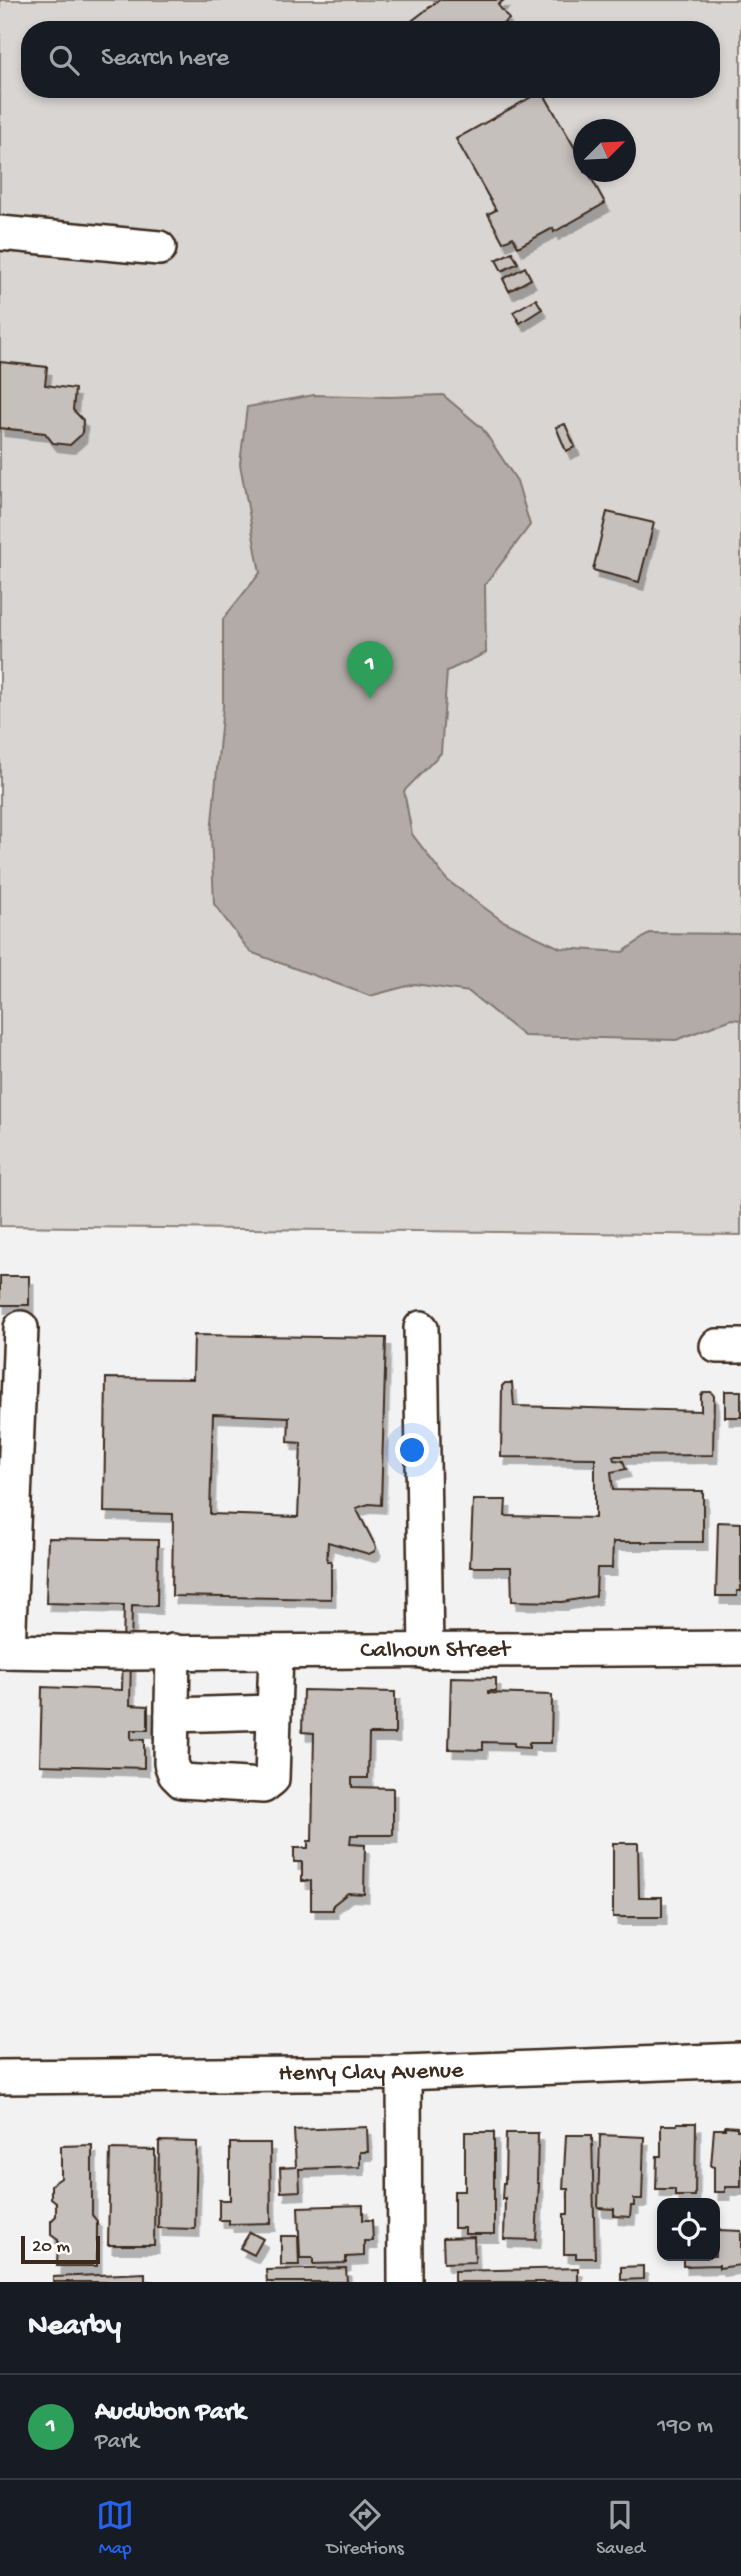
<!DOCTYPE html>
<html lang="en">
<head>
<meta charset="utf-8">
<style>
  :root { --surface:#171b24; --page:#20242c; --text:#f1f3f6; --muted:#9ea1a6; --line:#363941; --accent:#2563eb }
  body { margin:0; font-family:"Gochi Hand",sans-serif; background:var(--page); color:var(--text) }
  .controls { position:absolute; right:21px; bottom:21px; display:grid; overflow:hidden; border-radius:14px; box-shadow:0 4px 10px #0003 }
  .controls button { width:63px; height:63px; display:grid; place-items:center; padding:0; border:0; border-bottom:2px solid var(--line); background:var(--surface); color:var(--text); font:35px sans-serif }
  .compass { position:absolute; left:573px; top:119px; width:63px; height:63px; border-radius:50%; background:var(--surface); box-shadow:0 4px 10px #0003; rotate:66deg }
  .scale { position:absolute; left:21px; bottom:18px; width:79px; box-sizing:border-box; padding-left:7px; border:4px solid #3b2a1e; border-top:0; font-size:19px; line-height:24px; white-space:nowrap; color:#3b2a1e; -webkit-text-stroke:5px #fff; paint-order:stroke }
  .you { position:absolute; left:413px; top:1451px; width:24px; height:24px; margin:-18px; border:5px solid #fff; border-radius:50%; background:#1a73e8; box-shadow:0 0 0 10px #1a73e833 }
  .badge { display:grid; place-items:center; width:46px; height:46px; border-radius:50%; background:var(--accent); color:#fff; font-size:23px; font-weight:700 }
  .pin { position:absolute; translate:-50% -58px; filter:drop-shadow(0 2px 4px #0008) }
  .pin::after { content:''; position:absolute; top:37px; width:24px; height:21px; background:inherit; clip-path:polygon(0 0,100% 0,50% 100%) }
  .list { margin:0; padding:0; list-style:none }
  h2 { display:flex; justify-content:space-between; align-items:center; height:91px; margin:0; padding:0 28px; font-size:30px }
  h2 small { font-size:23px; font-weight:400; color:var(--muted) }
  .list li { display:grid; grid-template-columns:46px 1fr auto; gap:21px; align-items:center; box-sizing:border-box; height:105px; padding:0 28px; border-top:2px solid var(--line) }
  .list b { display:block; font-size:26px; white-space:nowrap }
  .list p { margin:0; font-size:23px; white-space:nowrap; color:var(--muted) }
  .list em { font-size:23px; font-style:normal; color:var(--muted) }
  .icon { flex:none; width:38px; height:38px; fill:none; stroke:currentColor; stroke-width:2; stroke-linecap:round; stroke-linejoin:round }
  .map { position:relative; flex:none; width:741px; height:2282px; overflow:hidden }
  .search { position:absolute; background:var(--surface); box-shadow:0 4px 10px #0003; left:21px; right:21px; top:21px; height:77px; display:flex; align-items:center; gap:18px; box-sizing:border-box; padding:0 24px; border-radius:28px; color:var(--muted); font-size:26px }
  .sheet { height:196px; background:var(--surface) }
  nav { display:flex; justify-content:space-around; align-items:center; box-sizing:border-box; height:98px; border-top:2px solid var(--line); background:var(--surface); font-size:19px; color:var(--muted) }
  nav a { display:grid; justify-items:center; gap:4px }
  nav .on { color:var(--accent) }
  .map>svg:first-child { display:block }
  .green { fill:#d8d5d2; stroke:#8a8078; stroke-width:2; fill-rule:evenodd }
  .water { fill:#b2aba7; stroke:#827770; stroke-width:2 }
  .building { fill:#c6c0bd; stroke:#3b2a1e; stroke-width:2; fill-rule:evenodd; filter:url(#shadow) }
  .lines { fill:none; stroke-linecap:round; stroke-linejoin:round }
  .minor-casing { stroke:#3b2a1e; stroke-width:38 }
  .minor { stroke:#fff; stroke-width:33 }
  .labels { text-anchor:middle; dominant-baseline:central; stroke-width:5; stroke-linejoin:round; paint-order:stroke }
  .street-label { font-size:24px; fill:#3b2a1e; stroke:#fff }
</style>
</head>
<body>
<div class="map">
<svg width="741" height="2282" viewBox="0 0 741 2282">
  <defs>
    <filter id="shadow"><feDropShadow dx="4.5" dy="8" stdDeviation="0" flood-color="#0004"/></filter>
  </defs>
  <rect width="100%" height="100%" fill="#f3f2f2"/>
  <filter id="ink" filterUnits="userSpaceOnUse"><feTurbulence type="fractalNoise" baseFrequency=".0143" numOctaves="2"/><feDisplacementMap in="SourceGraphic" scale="14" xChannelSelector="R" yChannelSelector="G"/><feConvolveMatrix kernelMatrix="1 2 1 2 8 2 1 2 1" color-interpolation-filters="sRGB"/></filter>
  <g filter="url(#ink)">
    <path class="green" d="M0 0H741V1235L0 1226ZM30 30H711V89H30ZM584 130H626V172H584Z"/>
    <polygon class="water" points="314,395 390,397 443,395 482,428 517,481 530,525 485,585 486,653 447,671 441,753 404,791 412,834 447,880 501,920 560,948 623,952 650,933 741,934 741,1020 732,1019 676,1040 524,1036 469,992 415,984 370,996 250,952 214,904 211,833 223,706 223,619 260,573 240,464 247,407"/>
    <g class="building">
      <polygon points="439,0 504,0 498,5 509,19 495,30 400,30"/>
      <polygon points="542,91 584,164 584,172 588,172 605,203 554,232 553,228 518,247 513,237 503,242 488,214 496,210 456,139"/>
      <polygon points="512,252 518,263 502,271 496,260"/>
      <polygon points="525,267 531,279 509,291 503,279"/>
      <polygon points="536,299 542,309 520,323 513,312"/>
      <polygon points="0,362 47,367 45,385 75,389 73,410 83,420 82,434 70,445 53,443 45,433 0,428"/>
      <polygon points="565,424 575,447 566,451 556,427"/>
      <polygon points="607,512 654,523 639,582 593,570"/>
      <rect x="0" y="1276" width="29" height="29"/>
      <path d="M194 1335 386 1338 381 1505 369 1504 356 1508 376 1547 375 1551 369 1554 328 1542 327 1561H331V1599L172 1596 173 1514 104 1512 106 1378 193 1379ZM213 1414 289 1417 288 1442 301 1443 298 1517 210 1514Z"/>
      <polygon points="505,1383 512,1383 514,1406 701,1411 701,1395 704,1392 711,1392 714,1396 713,1455 613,1456 614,1460 623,1461 626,1469 611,1472 613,1490 703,1491 703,1542 613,1542 612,1568 597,1568 596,1596 562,1602 512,1601 511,1567 470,1567 473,1500 506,1500 505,1516 595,1518 595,1458 501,1457 502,1386"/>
      <rect x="725" y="1391" width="16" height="26"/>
      <polygon points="718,1522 741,1523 741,1591 737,1591 737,1596 716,1596"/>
      <polygon points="48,1538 158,1540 157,1606 132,1605 130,1705 148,1706 148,1730 131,1730 131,1739 144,1740 144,1768 40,1765 42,1687 122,1690 124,1605 46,1603"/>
      <polygon points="451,1677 496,1678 496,1691 488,1691 488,1693 552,1695 551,1743 529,1743 529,1748 514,1747 514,1743 483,1742 483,1750 449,1749"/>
      <polygon points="303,1690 395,1692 395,1734 369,1734 368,1778 352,1778 352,1787 393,1788 393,1835 351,1835 350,1844 365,1845 364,1894 348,1893 333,1905 333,1910 311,1910 311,1881 302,1881 302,1862 294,1862 294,1848 308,1848 308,1841 312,1841 314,1733 302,1732"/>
      <polygon points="613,1843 638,1843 639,1897 662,1897 662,1917 613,1917"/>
      <polygon points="677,2123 696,2123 695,2196 675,2196 675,2189 656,2189 657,2156 661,2156 661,2125 677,2125"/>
      <polygon points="725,2126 737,2127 737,2130 741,2130 741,2187 725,2187 725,2192 714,2192 714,2167 711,2166 714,2129 725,2129"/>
      <polygon points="367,2127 368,2152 360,2152 360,2167 299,2169 300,2191 281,2192 280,2168 296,2167 294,2130"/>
      <polygon points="465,2132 494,2132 494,2234 465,2234 465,2228 454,2228 454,2191 465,2191"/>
      <polygon points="506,2133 538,2133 537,2183 539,2183 536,2240 504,2239 505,2198 502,2199 503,2183 505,2183"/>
      <polygon points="566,2135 592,2135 595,2258 576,2258 576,2254 564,2254 564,2214 568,2214 568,2189 563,2189"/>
      <polygon points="600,2135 644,2137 642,2199 634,2199 634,2206 631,2206 630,2217 614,2216 614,2209 598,2208"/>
      <polygon points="159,2141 197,2142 195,2229 158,2228"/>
      <polygon points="230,2143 270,2143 271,2223 229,2224 229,2220 219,2220 219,2200 230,2200"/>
      <polygon points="92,2145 92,2215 97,2221 97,2266 57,2266 58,2240 51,2235 51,2221 56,2216 56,2202 51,2198 51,2185 61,2178 61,2146"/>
      <polygon points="110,2149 155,2150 154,2245 108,2245"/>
      <polygon points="363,2205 363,2220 372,2220 373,2241 364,2241 364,2256 346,2257 346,2263 313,2264 313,2258 300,2258 298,2207"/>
      <polygon points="718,2230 741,2231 741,2265 719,2268 719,2265 683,2266 683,2256 715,2256 715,2233 718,2233"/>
      <polygon points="250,2232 263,2239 254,2255 240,2248"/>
      <polygon points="281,2236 298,2236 299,2265 281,2265"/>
      <polygon points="474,2237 475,2262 444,2263 443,2238"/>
      <polygon points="643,2266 643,2279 621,2280 621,2267"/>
      <polygon points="346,2268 347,2282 267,2282 266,2270"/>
      <polygon points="578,2268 578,2282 454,2282 454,2271"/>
      <polygon points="145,2273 145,2281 156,2282 53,2282 53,2277"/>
    </g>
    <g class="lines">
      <defs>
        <g id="minor">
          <polyline points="0,233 159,248"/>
          <polyline points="421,1328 426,1652"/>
          <polyline points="717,1346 741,1346"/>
          <polyline points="0,1651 123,1653"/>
          <polyline points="8,1651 21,1328"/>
          <polyline points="173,1651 171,1763 175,1774 182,1781 263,1786 272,1779 276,1652"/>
          <path id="s1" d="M131 1653 741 1648"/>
          <polyline points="172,1715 274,1712"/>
          <polyline points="404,2073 405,2282"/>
          <path id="s2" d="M0 2077 404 2073 741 2060"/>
        </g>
      </defs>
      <use href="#minor" class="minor-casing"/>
      <use href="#minor" class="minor"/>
    </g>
  </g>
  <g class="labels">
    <g class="street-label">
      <text stroke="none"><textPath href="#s1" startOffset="304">Calhoun Street</textPath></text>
      <text stroke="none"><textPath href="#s2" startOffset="371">Henry Clay Avenue</textPath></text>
    </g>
  </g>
</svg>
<div class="controls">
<button><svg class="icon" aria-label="locate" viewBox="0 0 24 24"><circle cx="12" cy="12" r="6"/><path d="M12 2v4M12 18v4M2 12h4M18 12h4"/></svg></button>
</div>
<svg class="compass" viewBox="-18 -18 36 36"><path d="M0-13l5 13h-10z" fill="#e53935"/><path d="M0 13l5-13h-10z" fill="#9ea1a6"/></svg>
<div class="scale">20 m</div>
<div class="you"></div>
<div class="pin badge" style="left:370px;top:699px;background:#2e9e5b">1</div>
<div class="search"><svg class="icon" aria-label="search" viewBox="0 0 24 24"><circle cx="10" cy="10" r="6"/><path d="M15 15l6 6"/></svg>Search here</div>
</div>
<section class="sheet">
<h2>Nearby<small></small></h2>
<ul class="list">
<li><span class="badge" style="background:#2e9e5b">1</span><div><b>Audubon Park</b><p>Park</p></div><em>190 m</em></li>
</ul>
</section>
<nav>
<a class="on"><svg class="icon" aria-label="map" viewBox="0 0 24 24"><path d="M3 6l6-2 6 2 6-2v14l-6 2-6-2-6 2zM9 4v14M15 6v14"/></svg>Map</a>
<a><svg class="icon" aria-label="directions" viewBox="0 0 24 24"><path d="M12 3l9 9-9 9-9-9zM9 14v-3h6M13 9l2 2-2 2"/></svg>Directions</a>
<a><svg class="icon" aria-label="saved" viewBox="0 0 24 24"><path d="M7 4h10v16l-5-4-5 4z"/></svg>Saved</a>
</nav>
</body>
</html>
